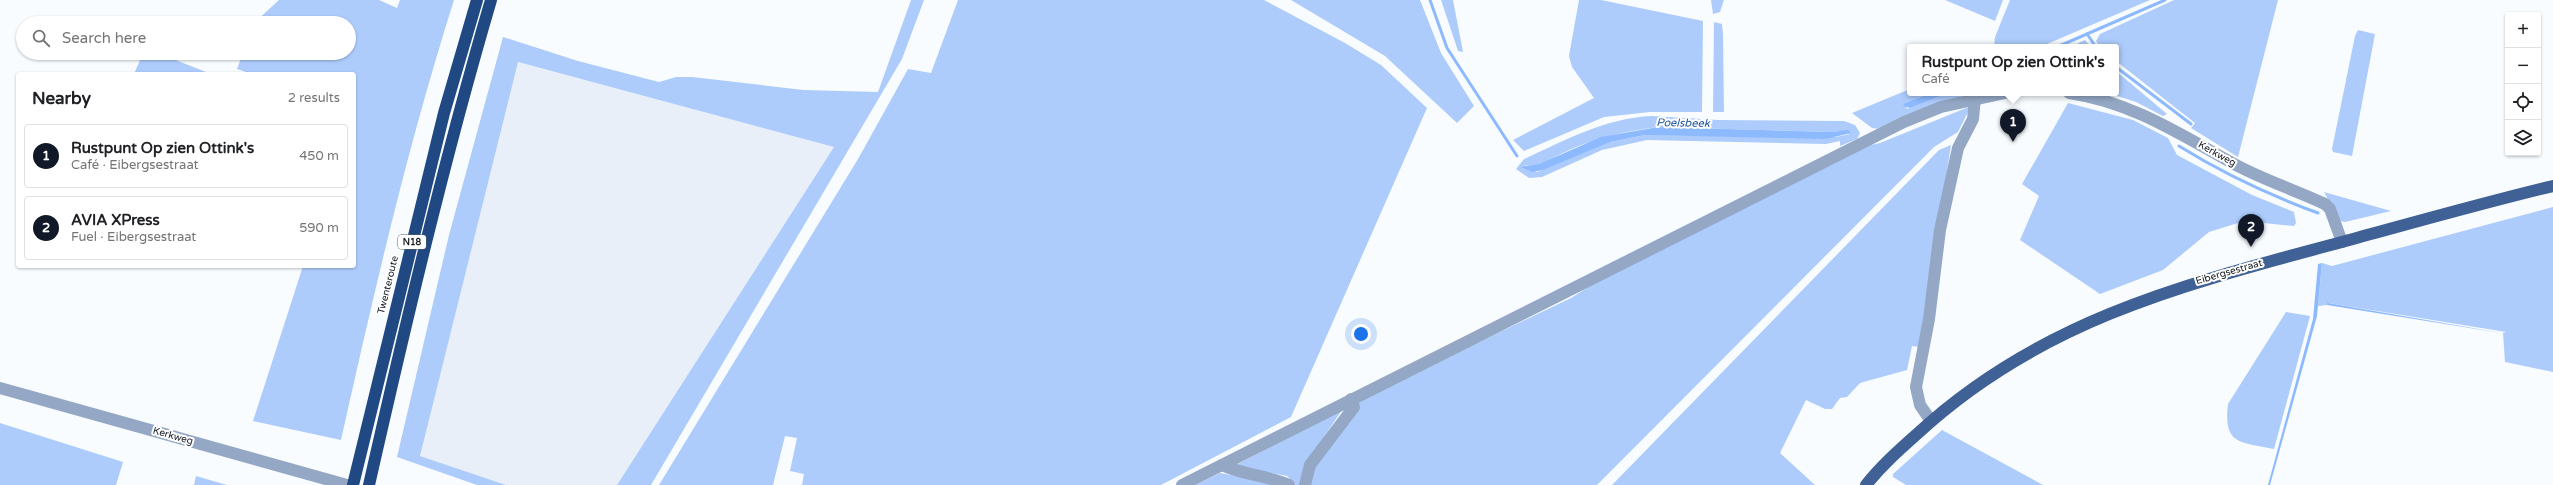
<!DOCTYPE html>
<html lang="en">
<head>
<meta charset="utf-8">
<style>
  :root { --surface:#fff; --page:#f6f6f6; --text:#202124; --muted:#757577; --line:#e0e0e0; --accent:#111827 }
  body { margin:0; font-family:"Varela Round",sans-serif; background:var(--page); color:var(--text) }
  .controls { position:absolute; right:12px; top:12px; display:grid; overflow:hidden; border-radius:4px; box-shadow:0 1px 3px #0004 }
  .controls button { width:36px; height:36px; display:grid; place-items:center; padding:0; border:0; border-bottom:1px solid var(--line); background:var(--surface); color:var(--text); font:20px sans-serif }
  .you { position:absolute; left:1361px; top:334px; width:14px; height:14px; margin:-10px; border:3px solid #fff; border-radius:50%; background:#1a73e8; box-shadow:0 0 0 6px #1a73e833 }
  .badge { display:grid; place-items:center; width:26px; height:26px; border-radius:50%; background:var(--accent); color:#fff; font-size:13px; font-weight:700 }
  .pin { position:absolute; translate:-50% -33px; filter:drop-shadow(0 1px 2px #0008) }
  .pin::after { content:''; position:absolute; top:21px; width:14px; height:12px; background:inherit; clip-path:polygon(0 0,100% 0,50% 100%) }
  .popup { position:absolute; left:1907px; top:44px; width:212px; height:52px; box-sizing:border-box; display:grid; place-content:center; border-radius:4px; background:var(--surface); filter:drop-shadow(0 1px 3px #0005); font-size:13px; white-space:nowrap; color:var(--muted) }
  .popup b { font-size:15px; color:var(--text) }
  .popup::after { content:''; position:absolute; left:50%; top:100%; margin-left:-8px; border:8px solid transparent; border-top-color:var(--surface) }
  .list { margin:0; padding:0; list-style:none }
  h2 { display:flex; justify-content:space-between; align-items:center; height:52px; margin:0; padding:0 16px; font-size:17px }
  h2 small { font-size:13px; font-weight:400; color:var(--muted) }
  .list li { display:grid; grid-template-columns:26px 1fr auto; gap:12px; align-items:center; box-sizing:border-box; height:64px; margin:0 8px 8px; padding:0 8px; border:1px solid var(--line); border-radius:4px }
  .list b { display:block; font-size:15px; white-space:nowrap }
  .list p { margin:0; font-size:13px; white-space:nowrap; color:var(--muted) }
  .list em { font-size:13px; font-style:normal; color:var(--muted) }
  .icon { flex:none; width:22px; height:22px; fill:none; stroke:currentColor; stroke-width:2; stroke-linecap:round; stroke-linejoin:round }
  .map { position:relative; flex:none; width:2553px; height:485px; overflow:hidden }
  .search { position:absolute; background:var(--surface); box-shadow:0 1px 3px #0004; left:16px; top:16px; width:340px; height:44px; display:flex; align-items:center; gap:10px; box-sizing:border-box; padding:0 14px; border-radius:22px; color:var(--muted); font-size:15px }
  .panel { position:absolute; background:var(--surface); box-shadow:0 1px 3px #0004; left:16px; top:72px; width:340px; height:196px; border-radius:4px }
  .map>svg:first-child { display:block }
  .built { fill:#e8eff8 }
  .green { fill:#adccfc; fill-rule:evenodd }
  .water { fill:#8dbafe }
  .lines { fill:none; stroke-linecap:round; stroke-linejoin:round }
  .stream { stroke:#8dbafe; stroke-width:3 }
  .minor { stroke:#94a8c5; stroke-width:12 }
  .major { stroke:#3f6195; stroke-width:12 }
  .highway { stroke:#204882; stroke-width:12 }
  .labels { text-anchor:middle; dominant-baseline:central; stroke-width:4; stroke-linejoin:round; paint-order:stroke }
  .shield { fill:#fff; stroke:#5b5f63; stroke-width:1 }
  .shield-label { font-size:9px; font-weight:bold; fill:#151a20 }
  .street-label { font-size:10px; fill:#151a20; stroke:#fff }
  .water-label { font-size:11px; font-style:italic; fill:#1a519e; stroke:#fff }
</style>
</head>
<body>
<div class="map">
<svg width="2553" height="485" viewBox="0 0 2553 485">
  <rect width="100%" height="100%" fill="#f9fcff"/>
  <polygon class="built" points="517,62 834,147 617,485 506,485 420,456"/>
  <g class="green">
    <path d="M279 0H379L397 8 400 0H454C408 145 374 292 341 440L253 421 303 266H354V74H252L237 69 243 53H349V23H254Z"/>
    <polygon points="911,0 924,0 902,59 651,485 617,485 834,147 518,62 420,456 506,485 477,485 397,457 449,235 503,37 578,61 659,82 676,77 692,77 804,90 878,92"/>
    <polygon points="958,0 1264,0 1345,43 1381,65 1427,108 1291,417 1161,485 802,485 804,474 790,471 797,438 785,436 773,485 659,485 858,159 908,69 931,73"/>
    <polygon points="1291,0 1420,0 1441,53 1474,106 1457,123 1385,56"/>
    <polygon points="1441,0 1453,0 1463,52 1458,51"/>
    <polygon points="1579,0 1601,0 1703,21 1702,112 1650,112 1604,117 1524,151 1513,140 1594,98 1572,67 1569,56"/>
    <polygon points="1711,0 1724,0 1720,12 1713,14"/>
    <polygon points="1945,0 2003,0 1995,21"/>
    <polygon points="2010,0 2150,0 2040,47 1994,47 1995,37"/>
    <polygon points="2174,0 2278,0 2238,157 2191,128 2195,123 2116,61 2116,47 2100,47 2096,41 2100,34"/>
    <polygon points="1714,22 1722,24 1723,34 1724,112 1713,112"/>
    <polygon points="2358,30 2375,34 2352,156 2333,152 2332,149 2355,36"/>
    <polygon points="2085,40 2091,47 2070,47"/>
    <polygon points="143,53 158,53 211,74 134,74"/>
    <polygon points="2116,71 2167,114 2163,116 2136,102 2108,93 2116,93"/>
    <polygon points="1910,89 1910,93 1931,93 1905,103 1907,109 1949,93 1971,93 1880,129 1872,128 1852,113"/>
    <polygon points="2068,103 2133,120 2168,138 2177,155 2252,195 2294,212 2296,223 2294,226 2254,222 2238,223 2209,232 2163,270 2100,294 2020,240 2039,196 2022,184"/>
    <polygon points="1971,106 1958,132 1934,147 1597,485 1309,485 1314,469 1355,403 1368,395 1571,298 1603,278 1858,148 1880,143"/>
    <path d="M1652 116 1718 120 1844 121 1855 125 1860 133 1857 139 1840 146V141L1826 144 1647 140 1602 150 1542 177 1529 178 1516 169 1524 159C1566 140 1605 118 1652 116ZM1658 127 1831 132 1843 131 1850 134 1836 137 1645 135 1611 142 1537 172 1524 165C1537 169 1553 157 1565 152 1595 138 1625 131 1658 127Z"/>
    <polygon points="1951,145 1920,347 1912,346 1907,370 1860,383 1847,397 1840,398 1832,409 1825,409 1806,400 1780,453 1815,485 1612,485 1939,150"/>
    <polygon points="2324,192 2391,211 2345,222 2340,221"/>
    <polygon points="2553,207 2553,372 2505,362 2503,333 2506,332 2328,303 2327,291 2327,305 2318,306 2322,263 2332,266"/>
    <path d="M2286 312 2310 316 2274 449C2240 442 2223 445 2228 404Z"/>
    <polygon points="1342,410 1305,465 1299,485 1296,485 1287,476 1234,466"/>
    <polygon points="0,423 123,462 116,485 0,485"/>
    <polygon points="1942,430 2043,485 1906,485 1893,477 1893,474"/>
    <polygon points="1220,473 1276,483 1280,485 1195,485"/>
    <polygon points="196,476 227,485 194,485"/>
  </g>
  <g class="water">
    <polygon points="1931,93 1949,93 1910,108 1903,106 1905,103"/>
    <polygon points="1658,127 1831,132 1848,130 1851,133 1826,139 1645,135 1611,142 1543,170 1532,172 1521,167 1539,164 1601,137"/>
    <polygon points="2322,263 2317,316 2270,485 2268,485 2313,319 2318,264"/>
    <polygon points="2328,289 2328,303 2507,334 2327,305"/>
  </g>
  <g class="lines">
    <g class="stream">
      <polyline points="1430,0 1447,48 1517,156"/>
      <polyline points="2087,34 2096,47"/>
      <polyline points="2057,47 2165,0"/>
      <polyline points="2116,67 2191,124"/>
      <path d="M2179 146C2224 174 2269 195 2318 213"/>
    </g>
    <g class="minor">
      <path d="M2069 93C2132 102 2181 135 2236 165 2264 180 2295 190 2325 204L2330 209 2342 242"/>
      <polyline points="0,388 347,485"/>
      <polyline points="1931,421 1920,405 1916,387 1929,319 1940,230 1958,148 1973,119 1975,98"/>
      <path d="M1222 465C1243 475 1267 475 1289 485"/>
      <polyline points="1182,485 1904,122 1941,107 2005,93"/>
      <polyline points="1305,485 1310,465 1354,407 1351,399"/>
    </g>
    <path class="major" d="M1866 485C1881 466 1899 450 1917 434 2040 320 2185 284 2342 242 2412 223 2482 203 2553 186"/>
    <g class="highway">
      <polyline points="353,485 444,113 477,0"/>
      <path d="M369 485C406 322 444 160 491 0"/>
    </g>
  </g>
  <g class="labels">
    <rect class="shield" x="398" y="235" width="28" height="14" rx="3"/>
    <g class="shield-label">
      <text x="412" y="242">N18</text>
    </g>
    <g class="street-label">
      <text transform="translate(2217 154) rotate(29)">Kerkweg</text>
      <text transform="translate(2229 272) rotate(-16)">Eibergsestraat</text>
      <text transform="translate(388 285) rotate(-76)">Twenteroute</text>
      <text transform="translate(173 436) rotate(16)">Kerkweg</text>
    </g>
    <g class="water-label">
      <text transform="translate(1683 123) rotate(1)">Poelsbeek</text>
    </g>
  </g>
</svg>
<div class="controls">
<button>+</button>
<button>−</button>
<button><svg class="icon" aria-label="locate" viewBox="0 0 24 24"><circle cx="12" cy="12" r="6"/><path d="M12 2v4M12 18v4M2 12h4M18 12h4"/></svg></button>
<button><svg class="icon" aria-label="layers" viewBox="0 0 24 24"><path d="M12 4l9 5-9 5-9-5zM3 14l9 5 9-5"/></svg></button>
</div>
<div class="you"></div>
<div class="pin badge" style="left:2013px;top:142px">1</div>
<div class="popup"><b>Rustpunt Op zien Ottink's</b>Café</div>
<div class="pin badge" style="left:2251px;top:247px">2</div>
<div class="search"><svg class="icon" aria-label="search" viewBox="0 0 24 24"><circle cx="10" cy="10" r="6"/><path d="M15 15l6 6"/></svg>Search here</div>
<section class="panel">
<h2>Nearby<small>2 results</small></h2>
<ul class="list">
<li><span class="badge">1</span><div><b>Rustpunt Op zien Ottink's</b><p>Café · Eibergsestraat</p></div><em>450 m</em></li>
<li><span class="badge">2</span><div><b>AVIA XPress</b><p>Fuel · Eibergsestraat</p></div><em>590 m</em></li>
</ul>
</section>
</div>
</body>
</html>
